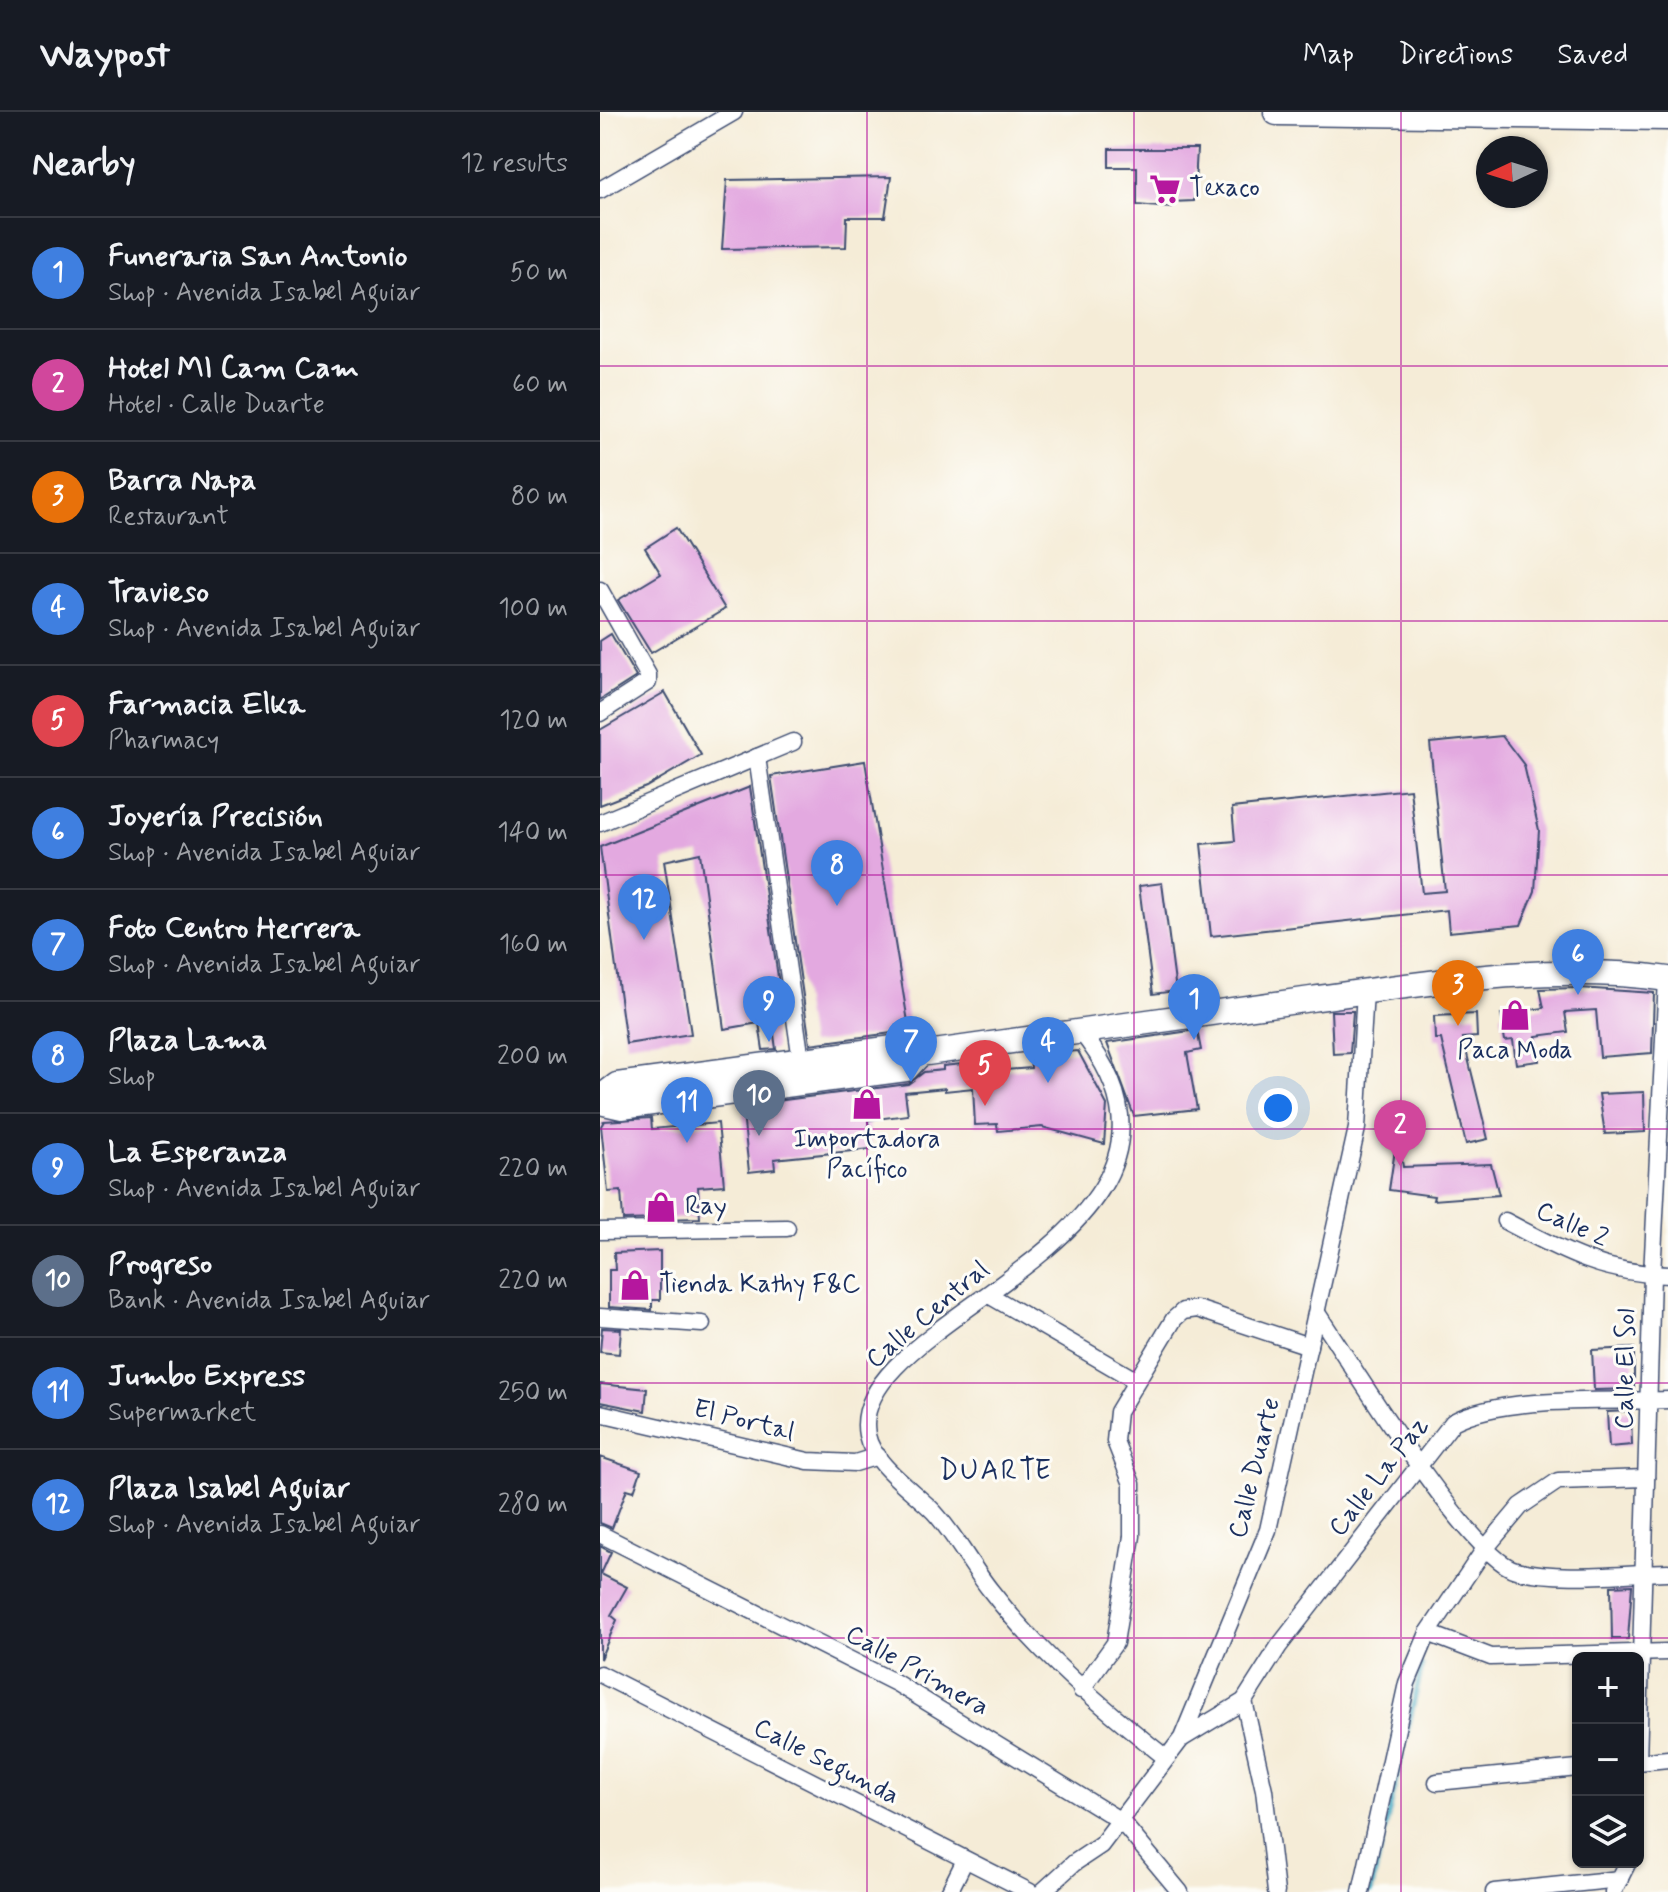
<!DOCTYPE html>
<html lang="en">
<head>
<meta charset="utf-8">
<style>
  :root { --surface:#171b24; --page:#242831; --text:#f1f3f6; --muted:#9ea1a6; --line:#363941; --accent:#d690ce }
  body { margin:0; font-family:Mynerve,sans-serif; background:var(--page); color:var(--text) }
  .controls { position:absolute; right:24px; bottom:24px; display:grid; overflow:hidden; border-radius:12px; box-shadow:0 2px 6px #0004 }
  .controls button { width:72px; height:72px; display:grid; place-items:center; padding:0; border:0; border-bottom:2px solid var(--line); background:var(--surface); color:var(--text); font:40px sans-serif }
  .compass { position:absolute; left:876px; top:24px; width:72px; height:72px; border-radius:50%; background:var(--surface); box-shadow:0 2px 6px #0004; rotate:266deg }
  .you { position:absolute; left:678px; top:996px; width:28px; height:28px; margin:-20px; border:6px solid #fff; border-radius:50%; background:#1a73e8; box-shadow:0 0 0 12px #1a73e833 }
  .badge { display:grid; place-items:center; width:52px; height:52px; border-radius:50%; background:var(--accent); color:#fff; font-size:26px; font-weight:700 }
  .pin { position:absolute; translate:-50% -66px; filter:drop-shadow(0 2px 4px #0008) }
  .pin::after { content:''; position:absolute; top:42px; width:28px; height:24px; background:inherit; clip-path:polygon(0 0,100% 0,50% 100%) }
  .list { margin:0; padding:0; list-style:none }
  h2 { display:flex; justify-content:space-between; align-items:center; height:104px; margin:0; padding:0 32px; font-size:34px }
  h2 small { font-size:26px; font-weight:400; color:var(--muted) }
  .list li { display:grid; grid-template-columns:52px 1fr auto; gap:24px; align-items:center; box-sizing:border-box; height:112px; padding:0 32px; border-top:2px solid var(--line) }
  .list b { display:block; font-size:30px; white-space:nowrap }
  .list p { margin:0; font-size:26px; white-space:nowrap; color:var(--muted) }
  .list em { font-size:26px; font-style:normal; color:var(--muted) }
  .icon { flex:none; width:44px; height:44px; fill:none; stroke:currentColor; stroke-width:2; stroke-linecap:round; stroke-linejoin:round }
  .map { position:relative; flex:none; width:1068px; height:1780px; overflow:hidden }
  header { display:flex; align-items:center; gap:48px; box-sizing:border-box; height:112px; padding:0 40px; background:var(--surface); border-bottom:2px solid var(--line) }
  header strong { font-size:38px }
  nav { display:flex; gap:44px; margin-inline-start:auto; font-size:28px }
  main { display:flex }
  aside { flex:1; background:var(--surface) }
  .map>svg:first-child { display:block }
  .lines { fill:none; stroke-linecap:round; stroke-linejoin:round }
  .stream { stroke:#44aac4; stroke-width:5 }
  .building { fill:#e3a9e0 }
  .minor-casing { stroke:#3c4b70; stroke-width:19 }
  .secondary-casing { stroke:#3c4b70; stroke-width:27 }
  .primary-casing { stroke:#3c4b70; stroke-width:29 }
  .minor { stroke:#fff; stroke-width:16 }
  .secondary { stroke:#fff; stroke-width:24 }
  .primary { stroke:#fff; stroke-width:26 }
  .grid { fill:none; stroke:#b5179e; stroke-width:2; stroke-opacity:0.55 }
  .labels { text-anchor:middle; dominant-baseline:central; stroke-width:6; stroke-linejoin:round; paint-order:stroke }
  .poi-label { font-size:26px; fill:#1b2f5e; stroke:#fdfcf7; text-anchor:start }
  .street-label { font-size:26px; fill:#1b2f5e; stroke:#fdfcf7 }
  .neighbourhood-label { font-size:28px; letter-spacing:2px; fill:#1b2f5e; stroke:#fdfcf7 }
</style>
</head>
<body>
<header>
<strong>Waypost</strong>
<nav><a>Map</a><a>Directions</a><a>Saved</a></nav>
</header>
<main>
<aside>
<h2>Nearby<small>12 results</small></h2>
<ul class="list">
<li><span class="badge" style="background:#3f7fe0">1</span><div><b>Funeraria San Antonio</b><p>Shop · Avenida Isabel Aguiar</p></div><em>50 m</em></li>
<li><span class="badge" style="background:#d1479c">2</span><div><b>Hotel MI Cam Cam</b><p>Hotel · Calle Duarte</p></div><em>60 m</em></li>
<li><span class="badge" style="background:#e8710a">3</span><div><b>Barra Napa</b><p>Restaurant</p></div><em>80 m</em></li>
<li><span class="badge" style="background:#3f7fe0">4</span><div><b>Travieso</b><p>Shop · Avenida Isabel Aguiar</p></div><em>100 m</em></li>
<li><span class="badge" style="background:#e0444e">5</span><div><b>Farmacia Elka</b><p>Pharmacy</p></div><em>120 m</em></li>
<li><span class="badge" style="background:#3f7fe0">6</span><div><b>Joyería Precisión</b><p>Shop · Avenida Isabel Aguiar</p></div><em>140 m</em></li>
<li><span class="badge" style="background:#3f7fe0">7</span><div><b>Foto Centro Herrera</b><p>Shop · Avenida Isabel Aguiar</p></div><em>160 m</em></li>
<li><span class="badge" style="background:#3f7fe0">8</span><div><b>Plaza Lama</b><p>Shop</p></div><em>200 m</em></li>
<li><span class="badge" style="background:#3f7fe0">9</span><div><b>La Esperanza</b><p>Shop · Avenida Isabel Aguiar</p></div><em>220 m</em></li>
<li><span class="badge" style="background:#5c6f8a">10</span><div><b>Progreso</b><p>Bank · Avenida Isabel Aguiar</p></div><em>220 m</em></li>
<li><span class="badge" style="background:#3f7fe0">11</span><div><b>Jumbo Express</b><p>Supermarket</p></div><em>250 m</em></li>
<li><span class="badge" style="background:#3f7fe0">12</span><div><b>Plaza Isabel Aguiar</b><p>Shop · Avenida Isabel Aguiar</p></div><em>280 m</em></li>
</ul>
</aside>
<div class="map">
<svg width="1068" height="1780" viewBox="0 0 1068 1780">
  <rect width="100%" height="100%" fill="#fdfcf7"/>
  <filter id="ink" filterUnits="userSpaceOnUse"><feTurbulence type="fractalNoise" baseFrequency=".0125" numOctaves="2"/><feDisplacementMap in="SourceGraphic" scale="16" xChannelSelector="R" yChannelSelector="G"/><feConvolveMatrix kernelMatrix="1 2 1 2 8 2 1 2 1" color-interpolation-filters="sRGB"/></filter>
  <filter id="wash" filterUnits="userSpaceOnUse"><feTurbulence type="fractalNoise" baseFrequency=".006" numOctaves="4" result="noise"/><feDisplacementMap in="SourceGraphic" scale="32" xChannelSelector="R" yChannelSelector="G"/><feGaussianBlur stdDeviation="1.8" result="paint"/><feColorMatrix in="noise" values="0 0 0 0 0 0 0 0 0 0 0 0 0 0 0 0 0 1.4 0 .05"/><feComposite in="paint" operator="in"/></filter>
  <g filter="url(#wash)">
    <rect width="100%" height="100%" fill="#f5ecd7"/>
    <g class="lines">
      <polyline class="stream" points="771,1780 822,1554"/>
    </g>
    <g id="blocks">
      <g class="building">
        <polygon points="509,37 597,37 594,89 571,90 571,96 537,93 537,55 509,55"/>
        <polygon points="291,65 285,105 247,105 246,135 122,137 127,68"/>
        <polygon points="76,416 125,497 51,541 18,488 61,462 45,436"/>
        <polygon points="11,522 36,565 0,588 0,529"/>
        <polygon points="65,580 101,643 46,675 0,693 0,618"/>
        <polygon points="902,624 924,653 939,718 935,779 921,813 849,820 847,798 611,824 601,732 635,729 632,696 810,677 822,781 845,779 830,631"/>
        <polygon points="265,649 310,922 299,920 210,932 171,664"/>
        <polygon points="150,675 184,906 172,908 176,937 163,938 159,911 124,917 100,741 64,749 91,922 26,932 0,735"/>
        <polygon points="562,771 576,879 553,882 539,774"/>
        <polygon points="979,876 1054,881 1052,941 1000,945 996,898 965,900 968,920 936,924 939,949 916,952 913,928 905,929 901,902 944,896 940,877"/>
        <polygon points="731,899 753,899 750,941 733,942"/>
        <polygon points="876,902 877,925 863,926 888,1027 866,1032 841,927 835,927 834,904"/>
        <polygon points="597,918 601,938 587,941 597,997 534,1004 507,931"/>
        <polygon points="478,939 507,993 504,1032 442,1015 398,1019 397,1012 375,1013 373,976 345,979 345,976 305,980 308,1003 268,1008 271,1037 174,1047 175,1057 149,1060 143,1001 169,999 169,990 308,972 324,960 343,958 343,954 392,949 393,959 431,956 430,943"/>
        <polygon points="1044,980 1045,1020 1005,1022 999,982"/>
        <polygon points="51,1006 52,1017 118,1011 124,1073 98,1075 100,1106 23,1108 21,1079 8,1080 1,1014 4,1009"/>
        <polygon points="796,1031 799,1031 803,1055 891,1052 899,1083 833,1088 834,1084 789,1078"/>
        <polygon points="60,1139 60,1188 52,1188 52,1198 9,1195 9,1158 15,1158 14,1141"/>
        <polygon points="2,1216 21,1217 19,1242 0,1240"/>
        <polygon points="1034,1236 1034,1277 994,1278 992,1238"/>
        <polygon points="0,1272 47,1277 45,1299 0,1290"/>
        <polygon points="1031,1299 1032,1333 1009,1335 1007,1300"/>
        <polygon points="0,1345 41,1359 34,1379 27,1377 12,1416 0,1411"/>
        <polygon points="0,1434 11,1440 1,1462 27,1475 11,1503 17,1508 0,1547"/>
        <polygon points="1032,1473 1028,1527 1012,1527 1011,1474"/>
      </g>
    </g>
  </g>
  <g filter="url(#ink)">
    <use href="#blocks" fill-opacity="0" stroke="#3c4b70" stroke-width="2"/>
    <g class="lines">
      <defs>
        <g id="minor">
          <polyline points="0,78 134,0"/>
          <polyline points="0,478 48,563 48,570 0,601"/>
          <polyline points="157,645 201,948"/>
          <polyline points="0,711 193,630"/>
          <path d="M481 920C646 1124 243 1203 267 1323 273 1353 314 1379 334 1400 356 1424 371 1454 391 1479 441 1544 503 1596 566 1646"/>
          <path d="M905 1109C960 1138 1004 1162 1068 1163"/>
          <polyline points="0,1119 187,1116"/>
          <polyline points="389,1183 535,1268"/>
          <path d="M717 1201C749 1248 870 1447 916 1458 963 1469 1020 1461 1068 1460"/>
          <polyline points="0,1205 102,1212"/>
          <polyline points="0,1301 208,1349 255,1351 278,1344"/>
          <polyline points="0,1422 296,1571 521,1709 580,1780"/>
          <polyline points="828,1521 891,1545 1068,1540"/>
          <polyline points="0,1562 430,1780"/>
          <polyline points="481,1578 515,1531 532,1424 532,1372 515,1329 518,1300 574,1207 583,1199 597,1197 709,1234"/>
          <polyline points="644,1589 664,1678 676,1780"/>
          <path d="M583 1626 644 1589 679 1534 853 1310C903 1283 1009 1290 1068 1288"/>
          <polyline points="1038,1649 1052,1163 1067,867"/>
          <polyline points="1038,1650 1068,1647"/>
          <polyline points="837,1670 978,1656"/>
          <polyline points="349,1780 365,1748"/>
          <polyline points="442,1780 474,1751 501,1733 582,1626 668,1418 757,1016 765,879"/>
          <polyline points="761,1780 807,1571 828,1521 884,1438 921,1394 958,1369 1046,1366"/>
          <polyline points="894,1780 1020,1767"/>
          <polyline points="1013,1780 1028,1750"/>
        </g>
        <g id="secondary">
          <path d="M0 986 17 973 301 935 320 942C450 924 581 905 711 887 827 871 951 850 1068 867"/>
          <polyline points="0,990 22,995 306,957 320,942"/>
        </g>
        <polyline id="primary" points="677,0 1068,5"/>
      </defs>
      <use href="#minor" class="minor-casing"/>
      <use href="#secondary" class="secondary-casing"/>
      <use href="#primary" class="primary-casing"/>
      <use href="#minor" class="minor"/>
      <use href="#secondary" class="secondary"/>
      <use href="#primary" class="primary"/>
    </g>
  </g>
  <path class="grid" d="M267 0V1780M534 0V1780M801 0V1780M0 254H1068M0 509H1068M0 763H1068M0 1017H1068M0 1271H1068M0 1526H1068"/>
  <defs>
    <symbol id="supermarket-bare" viewBox="-9 -9 18 18"><path d="M-6-5.5h2.5l.6 2H6L4.5 2H-2.5L-4.4-4H-6ZM-1.5 3.2a1.3 1.3 0 1 0 .1 0ZM3 3.2a1.3 1.3 0 1 0 .1 0Z" fill="#b5179e" stroke="#fdfcf7" stroke-width="2.5" paint-order="stroke"/></symbol>
    <symbol id="shop-bare" viewBox="-9 -9 18 18"><path d="M-5-2.5h2.3a2.7 3.5 0 0 1 5.4 0H5L5.5 6h-11ZM-1.5-2.5h3a1.5 2.3 0 0 0-3 0Z" fill="#b5179e" stroke="#fdfcf7" stroke-width="2.5" paint-order="stroke"/></symbol>
  </defs>
  <g fill-rule="evenodd">
    <use href="#supermarket-bare" x="543" y="55" width="44" height="44"/>
    <use href="#shop-bare" x="893" y="881" width="44" height="44"/>
    <use href="#shop-bare" x="245" y="970" width="44" height="44"/>
    <use href="#shop-bare" x="39" y="1073" width="44" height="44"/>
    <use href="#shop-bare" x="13" y="1151" width="44" height="44"/>
  </g>
  <g class="labels">
    <g class="poi-label">
      <text x="589" y="77">Texaco</text>
      <text x="915" y="939" text-anchor="middle">Paca Moda</text>
      <text x="267" y="1028" text-anchor="middle">Importadora<tspan x="267" dy="30">Pacífico</tspan></text>
      <text x="85" y="1095">Ray</text>
      <text x="59" y="1173">Tienda Kathy F&amp;C</text>
    </g>
    <g class="street-label">
      <text transform="translate(972 1113) rotate(24)">Calle 2</text>
      <text transform="translate(328 1203) rotate(-40)">Calle Central</text>
      <text transform="translate(1026 1257) rotate(-89)">Calle El Sol</text>
      <text transform="translate(144 1309) rotate(14)">El Portal</text>
      <text transform="translate(655 1356) rotate(-76)">Calle Duarte</text>
      <text transform="translate(779 1365) rotate(-52)">Calle La Paz</text>
      <text transform="translate(317 1559) rotate(29)">Calle Primera</text>
      <text transform="translate(226 1650) rotate(27)">Calle Segunda</text>
    </g>
    <g class="neighbourhood-label">
      <text x="396" y="1359">DUARTE</text>
    </g>
  </g>
</svg>
<div class="controls">
<button>+</button>
<button>−</button>
<button><svg class="icon" aria-label="layers" viewBox="0 0 24 24"><path d="M12 4l9 5-9 5-9-5zM3 14l9 5 9-5"/></svg></button>
</div>
<svg class="compass" viewBox="-18 -18 36 36"><path d="M0-13l5 13h-10z" fill="#e53935"/><path d="M0 13l5-13h-10z" fill="#9ea1a6"/></svg>
<div class="you"></div>
<div class="pin badge" style="left:594px;top:928px;background:#3f7fe0">1</div>
<div class="pin badge" style="left:800px;top:1054px;background:#d1479c">2</div>
<div class="pin badge" style="left:858px;top:914px;background:#e8710a">3</div>
<div class="pin badge" style="left:448px;top:971px;background:#3f7fe0">4</div>
<div class="pin badge" style="left:385px;top:994px;background:#e0444e">5</div>
<div class="pin badge" style="left:978px;top:883px;background:#3f7fe0">6</div>
<div class="pin badge" style="left:311px;top:970px;background:#3f7fe0">7</div>
<div class="pin badge" style="left:237px;top:794px;background:#3f7fe0">8</div>
<div class="pin badge" style="left:169px;top:930px;background:#3f7fe0">9</div>
<div class="pin badge" style="left:159px;top:1024px;background:#5c6f8a">10</div>
<div class="pin badge" style="left:87px;top:1031px;background:#3f7fe0">11</div>
<div class="pin badge" style="left:44px;top:828px;background:#3f7fe0">12</div>
</div>
</main>
</body>
</html>
